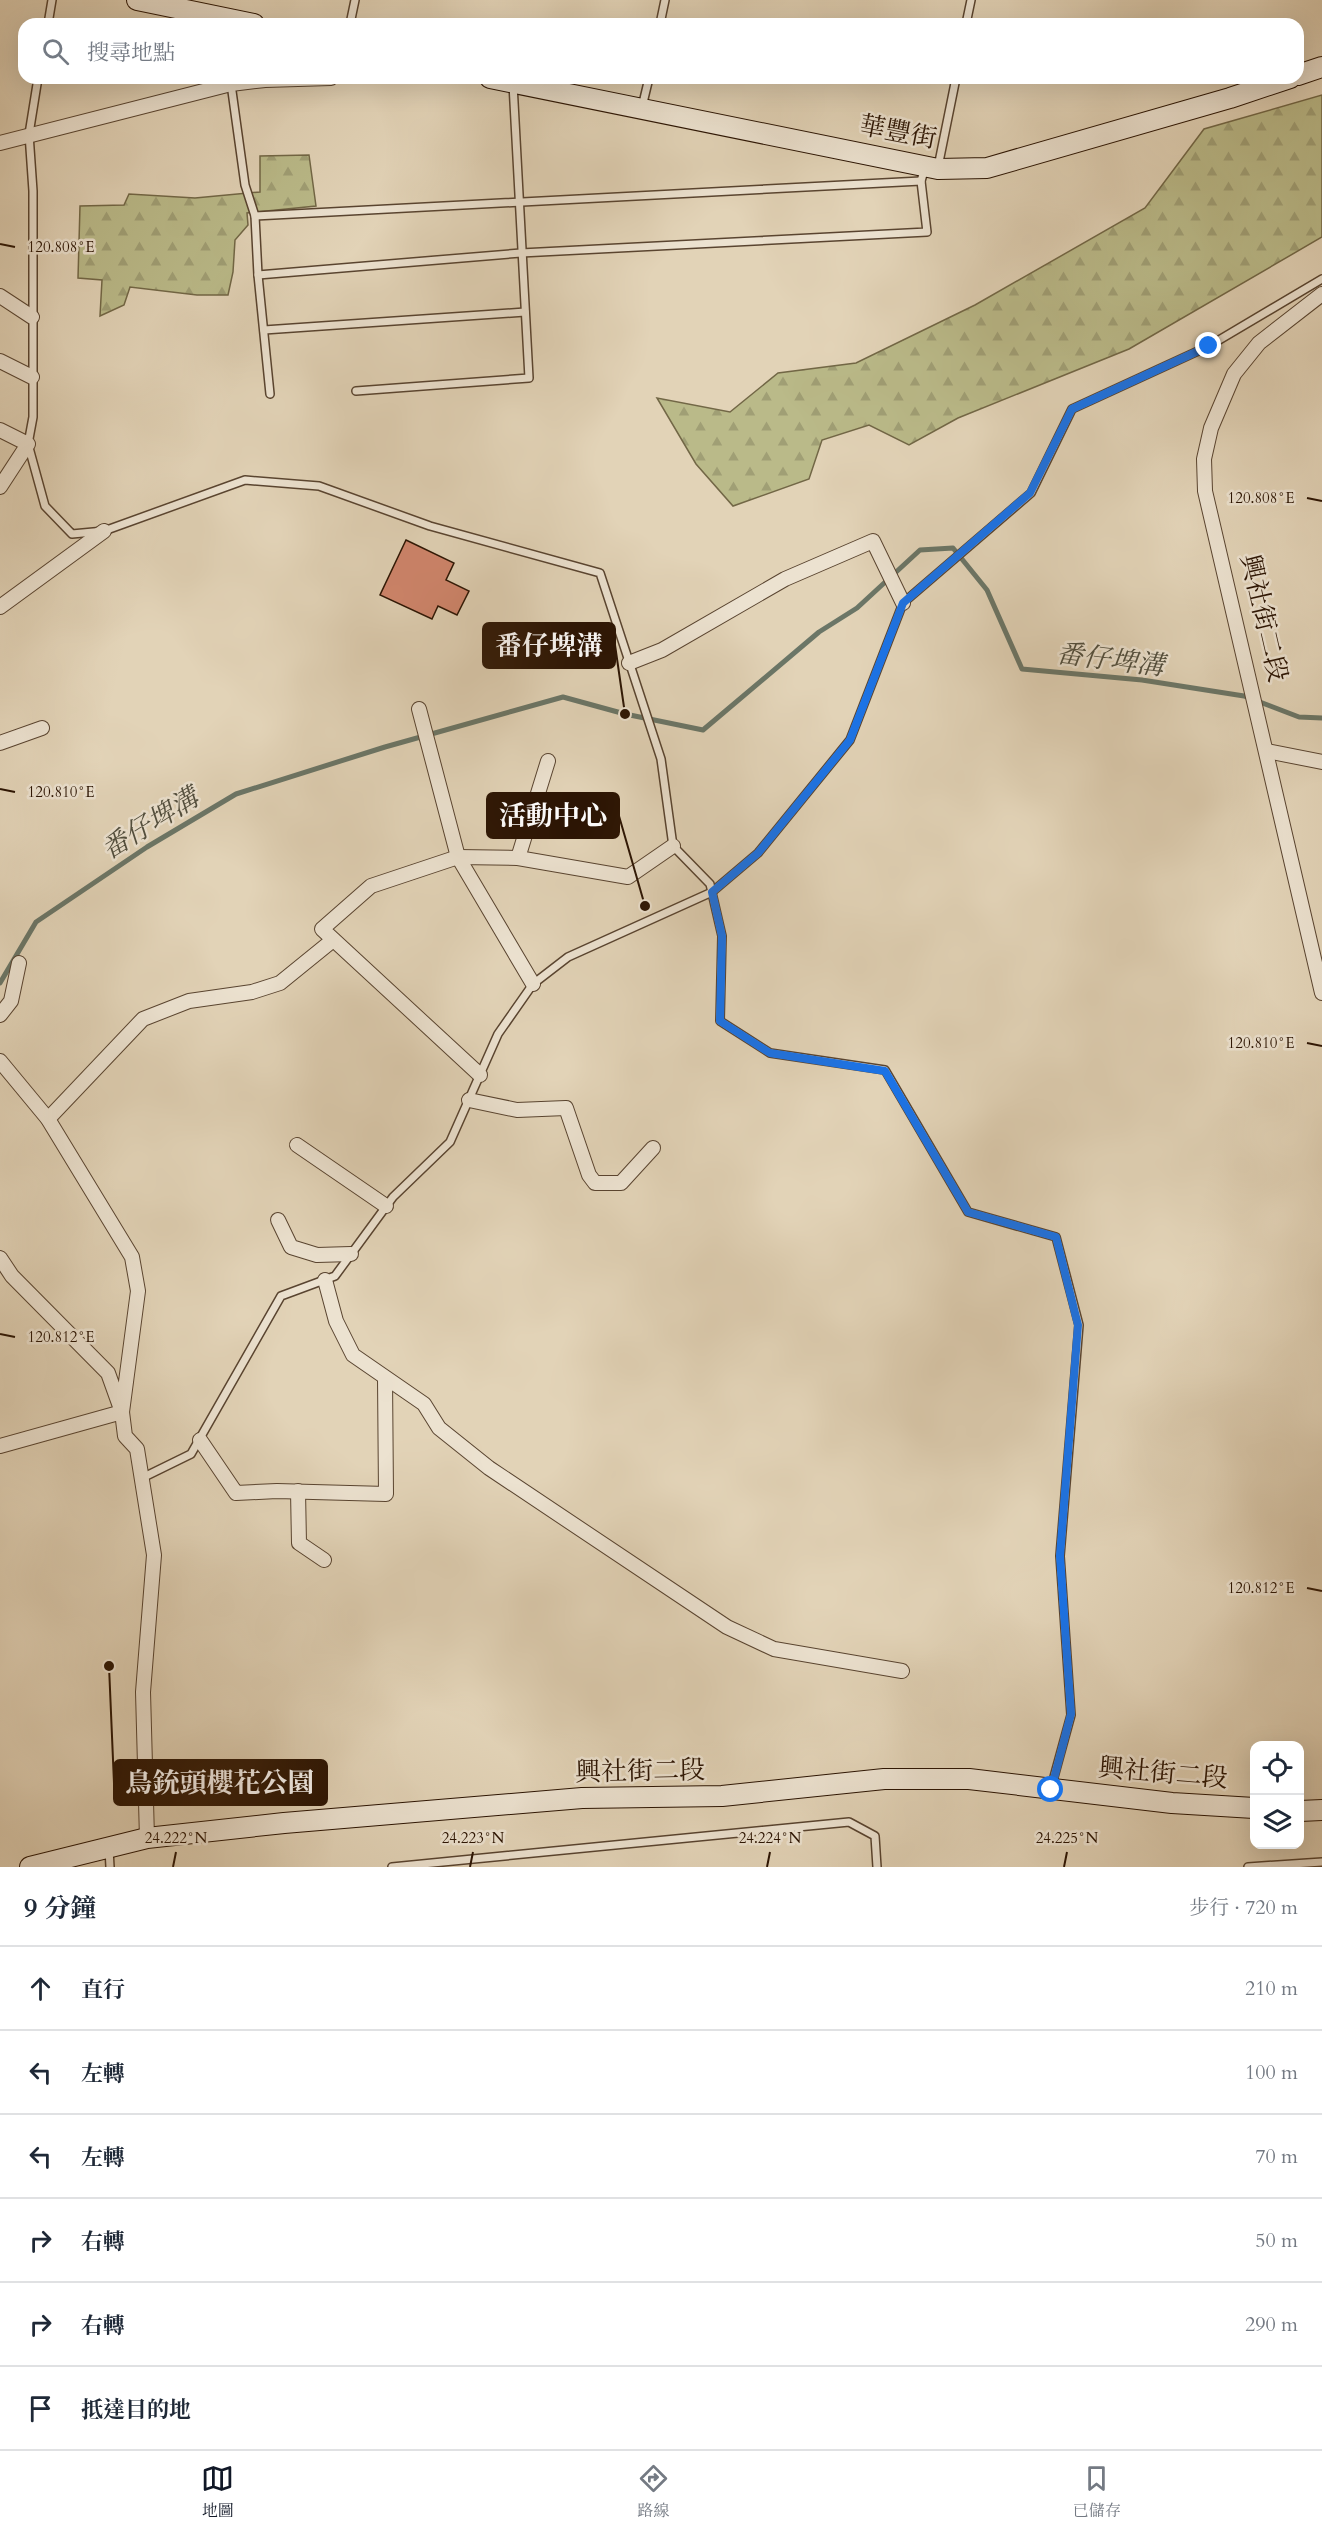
<!DOCTYPE html>
<html lang="zh-TW">
<head>
<meta charset="utf-8">
<style>
  :root { --surface:#fff; --page:#f6f6f7; --text:#1f2937; --muted:#747a83; --line:#e0e1e3; --accent:#111827 }
  body { margin:0; font-family:Cardo,"Noto Serif TC",serif; background:var(--page); color:var(--text) }
  .controls { position:absolute; right:18px; bottom:18px; display:grid; overflow:hidden; border-radius:12px; box-shadow:0 6px 24px #0002 }
  .controls button { width:54px; height:54px; display:grid; place-items:center; padding:0; border:0; border-bottom:2px solid var(--line); background:var(--surface); color:var(--text); font:30px sans-serif }
  .stop { position:absolute; width:18px; height:18px; margin:-14px; border:4px solid #1a73e8; border-radius:50%; background:#fff }
  .stop.end { background:#1a73e8; border-color:#fff; box-shadow:0 2px 6px #0008 }
  .list { margin:0; padding:0; list-style:none }
  h2 { display:flex; justify-content:space-between; align-items:center; height:78px; margin:0; padding:0 24px; font-size:26px }
  h2 small { font-size:20px; font-weight:400; color:var(--muted) }
  .list li { display:grid; grid-template-columns:39px 1fr auto; gap:18px; align-items:center; box-sizing:border-box; height:84px; padding:0 24px; border-top:2px solid var(--line) }
  .list b { display:block; font-size:22px; white-space:nowrap }
  .list em { font-size:20px; font-style:normal; color:var(--muted) }
  .icon { flex:none; width:33px; height:33px; fill:none; stroke:currentColor; stroke-width:2; stroke-linecap:round; stroke-linejoin:round }
  .map { position:relative; flex:none; width:1322px; height:1867px; overflow:hidden }
  .search { position:absolute; background:var(--surface); box-shadow:0 6px 24px #0002; left:18px; right:18px; top:18px; height:66px; display:flex; align-items:center; gap:15px; box-sizing:border-box; padding:0 21px; border-radius:18px; color:var(--muted); font-size:22px }
  .sheet { height:582px; background:var(--surface) }
  nav { display:flex; justify-content:space-around; align-items:center; box-sizing:border-box; height:84px; border-top:2px solid var(--line); background:var(--surface); font-size:16px; color:var(--muted) }
  nav a { display:grid; justify-items:center; gap:3px }
  nav .on { color:var(--accent) }
  .map>svg:first-child { display:block }
  .forest { fill:url(#forest-firs); stroke:#726746; stroke-width:1.5 }
  .lines { fill:none; stroke-linecap:round; stroke-linejoin:round }
  .stream { stroke:#6b7667; stroke-width:5 }
  .building { fill:#d1866d; stroke:#2b1403; stroke-width:1.5 }
  .lane-casing { stroke:#594430; stroke-width:10 }
  .street-casing { stroke:#594430; stroke-width:16 }
  .secondary-casing { stroke:#2b1403; stroke-width:22 }
  .lane { stroke:#ece2d0; stroke-width:7 }
  .street { stroke:#ece2d0; stroke-width:14 }
  .secondary { stroke:#ece2d0; stroke-width:20 }
  .route { stroke:#1a73e8; stroke-width:8 }
  .ticks { fill:none; stroke:#2b1403; stroke-width:2 }
  .labels { text-anchor:middle; dominant-baseline:central; stroke-width:5; stroke-linejoin:round; paint-order:stroke }
  .street-label { font-size:26px; fill:#2b1403; stroke:#ece2d0 }
  .water-label { font-size:27px; font-style:italic; fill:#504d3d; stroke:#ece2d0 }
  .ticks-label { font-size:15px; text-anchor:middle; fill:#2b1403; stroke:#ece2d0; stroke-width:5; stroke-linejoin:round; paint-order:stroke }
  .leader { fill:none; stroke:#2b1403; stroke-width:2 }
  .callout-dot { fill:#2b1403; stroke:#ece2d0; stroke-width:2 }
  .callout { fill:#2b1403; stroke:#2b1403; stroke-width:2 }
  .callout-label { font-size:27px; text-anchor:middle; font-weight:bold; fill:#fff }
</style>
</head>
<body>
<div class="map">
<svg width="1322" height="1867" viewBox="0 0 1322 1867">
  <defs>
    <pattern id="forest-firs" width="22" height="20" patternUnits="userSpaceOnUse" patternTransform="scale(1.5)"><rect width="22" height="20" fill="#baba89"/><path d="M5 1l3.5 6h-7zM16 11l3.5 6h-7z" fill="#a09f75"/></pattern>
  </defs>
  <rect width="100%" height="100%" fill="#e2d3b7"/>
  <filter id="stains"><feTurbulence type="fractalNoise" baseFrequency=".00333" numOctaves="4"/><feColorMatrix values="0 0 0 0 .2 0 0 0 0 .09 0 0 0 0 .02 0 0 0 .5 -.17"/></filter>
  <radialGradient id="worn" r=".72"><stop offset=".6" stop-color="#630" stop-opacity="0"/><stop offset="1" stop-color="#630" stop-opacity=".3"/></radialGradient>
  <g class="forest">
    <polygon points="1322,95 1322,237 1129,349 958,418 909,445 869,425 822,440 809,479 733,506 696,464 657,398 730,412 778,373 856,363 975,305 1145,208 1204,129"/>
    <polygon points="309,155 316,206 247,213 248,225 235,240 233,272 228,295 197,295 130,287 124,305 100,316 102,280 78,278 80,206 124,205 129,194 195,198 260,192 260,156"/>
  </g>
  <g class="lines">
    <polyline class="stream" points="0,983 36,922 147,847 236,794 385,747 563,697 625,714 703,730 819,632 857,608 920,550 953,548 987,590 1022,669 1142,680 1244,696 1299,717 1322,718"/>
  </g>
  <polygon class="building" points="406,540 454,563 446,580 469,591 457,615 438,606 432,619 380,595"/>
  <g class="lines">
    <defs>
      <g id="lane">
        <polyline points="48,24 52,0"/>
        <polyline points="350,24 355,0"/>
        <polyline points="660,24 665,0"/>
        <polyline points="966,24 971,0"/>
        <polyline points="38,78 29,134 33,191 33,417 28,444 45,506 72,534 104,531 245,480 319,486 430,526 600,573 661,759 673,846 710,884 722,936 720,1021 770,1053 885,1070 968,1212 1056,1237 1079,1325 1060,1556 1071,1715 1051,1788"/>
        <polyline points="231,84 245,185 255,216 258,275 270,394"/>
        <polyline points="642,107 649,78"/>
        <polyline points="938,167 956,78"/>
        <polyline points="255,216 921,181"/>
        <polyline points="258,275 521,253 927,232 921,181 925,168"/>
        <polyline points="264,330 525,312"/>
        <polyline points="356,391 529,378 513,84"/>
        <polyline points="142,1478 191,1454 281,1296 335,1276 393,1197 450,1142 498,1034 533,984 568,957 712,892 758,853 850,740 903,603 1031,493 1072,409 1209,346 1322,279"/>
        <polyline points="109,1849 110,1867"/>
        <polyline points="392,1867 849,1822 875,1836 877,1867"/>
        <polyline points="1248,1867 1322,1862"/>
      </g>
      <g id="street">
        <polyline points="0,143 231,84 265,80 331,78"/>
        <polyline points="1322,294 1259,343 1234,374 1211,428 1204,459 1205,491 1322,993"/>
        <polyline points="0,296 32,317"/>
        <polyline points="0,361 32,377"/>
        <polyline points="0,430 28,444 0,487"/>
        <polyline points="0,607 104,531"/>
        <polyline points="629,663 662,650 785,579 873,541 903,603"/>
        <polyline points="419,709 458,857 533,984"/>
        <polyline points="0,743 42,728"/>
        <polyline points="1267,751 1322,762"/>
        <polyline points="518,858 548,761"/>
        <polyline points="0,1015 11,1001 19,963"/>
        <polyline points="0,1061 48,1119 132,1257 138,1291 122,1412 108,1373 12,1276 0,1258"/>
        <polyline points="480,1075 322,929 371,886 458,857 518,858 628,877 673,846"/>
        <polyline points="469,1100 517,1110 566,1108 589,1175 595,1183 621,1183 653,1148"/>
        <polyline points="48,1119 143,1019 189,1001 252,992 280,983 333,940"/>
        <polyline points="297,1145 386,1206"/>
        <polyline points="278,1220 291,1247 317,1255 351,1254"/>
        <polyline points="325,1280 336,1321 353,1355 424,1404 439,1428 489,1468 727,1627 774,1649 902,1671"/>
        <polyline points="200,1440 236,1493 277,1491 386,1494 385,1378"/>
        <polyline points="0,1446 122,1412 125,1436 137,1449 154,1555 143,1692 147,1838"/>
        <polyline points="298,1491 299,1543 324,1560"/>
      </g>
      <g id="secondary">
        <polyline points="137,0 254,24"/>
        <polyline points="1298,75 1322,67"/>
        <polyline points="490,78 938,169 987,168 1230,98 1290,78"/>
        <polyline points="1300,1811 1322,1810"/>
        <polyline points="30,1867 147,1838 284,1823 582,1798 722,1796 884,1779 969,1779 1172,1803 1254,1808"/>
      </g>
    </defs>
    <use href="#lane" class="lane-casing"/>
    <use href="#street" class="street-casing"/>
    <use href="#secondary" class="secondary-casing"/>
    <use href="#lane" class="lane"/>
    <use href="#street" class="street"/>
    <use href="#secondary" class="secondary"/>
  </g>
  <g class="lines">
    <polyline class="route" points="1051,1790 1071,1714 1060,1556 1078,1325 1056,1237 968,1212 885,1071 770,1053 720,1021 722,936 712,892 758,853 850,740 903,603 1030,493 1072,409 1209,346"/>
  </g>
  <path class="ticks" d="M0 244 15 247M1307 498 1322 501M0 789 15 792M1307 1043 1322 1046M0 1334 15 1337M1307 1588 1322 1591M173 1867 176 1852M470 1867 473 1852M767 1867 770 1852M1064 1867 1067 1852"/>
  <g class="labels">
    <g class="street-label">
      <text transform="translate(898 132) rotate(11)">華豐街</text>
      <text transform="translate(1264 618) rotate(77)">興社街二段</text>
      <text transform="translate(640 1771) rotate(-1)">興社街二段</text>
      <text transform="translate(1163 1773) rotate(5)">興社街二段</text>
    </g>
    <g class="water-label">
      <text transform="translate(1110 660) rotate(7)">番仔埤溝</text>
      <text transform="translate(150 824) rotate(-32)">番仔埤溝</text>
    </g>
  </g>
  <g class="ticks-label">
    <text x="61" y="252">120.808°E</text>
    <text x="1261" y="503">120.808°E</text>
    <text x="61" y="797">120.810°E</text>
    <text x="1261" y="1048">120.810°E</text>
    <text x="61" y="1342">120.812°E</text>
    <text x="1261" y="1593">120.812°E</text>
    <text x="176" y="1843">24.222°N</text>
    <text x="473" y="1843">24.223°N</text>
    <text x="770" y="1843">24.224°N</text>
    <text x="1067" y="1843">24.225°N</text>
  </g>
  <path class="leader" d="M625 714L615 645M645 906L619 816M109 1666L114 1783"/>
  <g class="callout-dot">
    <circle cx="625" cy="714" r="6"/>
    <circle cx="645" cy="906" r="6"/>
    <circle cx="109" cy="1666" r="6"/>
  </g>
  <g class="callout">
    <rect x="483" y="623" width="132" height="45" rx="6"/>
    <rect x="487" y="793" width="132" height="45" rx="6"/>
    <rect x="114" y="1760" width="213" height="45" rx="6"/>
  </g>
  <g class="callout-label">
    <text x="549" y="655">番仔埤溝</text>
    <text x="553" y="825">活動中心</text>
    <text x="220" y="1792">鳥銃頭櫻花公園</text>
  </g>
  <rect width="100%" height="100%" filter="url(#stains)"/>
  <rect width="100%" height="100%" fill="url(#worn)"/>
</svg>
<div class="controls">
<button><svg class="icon" aria-label="locate" viewBox="0 0 24 24"><circle cx="12" cy="12" r="6"/><path d="M12 2v4M12 18v4M2 12h4M18 12h4"/></svg></button>
<button><svg class="icon" aria-label="layers" viewBox="0 0 24 24"><path d="M12 4l9 5-9 5-9-5zM3 14l9 5 9-5"/></svg></button>
</div>
<div class="stop" style="left:1051px;top:1790px"></div>
<div class="stop end" style="left:1209px;top:346px"></div>
<div class="search"><svg class="icon" aria-label="search" viewBox="0 0 24 24"><circle cx="10" cy="10" r="6"/><path d="M15 15l6 6"/></svg>搜尋地點</div>
</div>
<section class="sheet">
<h2>9 分鐘<small>步行 · 720 m</small></h2>
<ul class="list">
<li><svg class="icon" aria-label="ahead" viewBox="0 0 24 24"><path d="M12 20V5M6 11l6-6 6 6"/></svg><div><b>直行</b></div><em>210 m</em></li>
<li><svg class="icon" aria-label="left" viewBox="0 0 24 24"><path d="M17 20v-9H6M10 6l-5 5 5 5"/></svg><div><b>左轉</b></div><em>100 m</em></li>
<li><svg class="icon" aria-label="left" viewBox="0 0 24 24"><path d="M17 20v-9H6M10 6l-5 5 5 5"/></svg><div><b>左轉</b></div><em>70 m</em></li>
<li><svg class="icon" aria-label="right" viewBox="0 0 24 24"><path d="M7 20v-9h11M14 6l5 5-5 5"/></svg><div><b>右轉</b></div><em>50 m</em></li>
<li><svg class="icon" aria-label="right" viewBox="0 0 24 24"><path d="M7 20v-9h11M14 6l5 5-5 5"/></svg><div><b>右轉</b></div><em>290 m</em></li>
<li><svg class="icon" aria-label="arrive" viewBox="0 0 24 24"><path d="M6 21V4h12l-3 4 3 4H6"/></svg><div><b>抵達目的地</b></div></li>
</ul>
</section>
<nav>
<a class="on"><svg class="icon" aria-label="map" viewBox="0 0 24 24"><path d="M3 6l6-2 6 2 6-2v14l-6 2-6-2-6 2zM9 4v14M15 6v14"/></svg>地圖</a>
<a><svg class="icon" aria-label="directions" viewBox="0 0 24 24"><path d="M12 3l9 9-9 9-9-9zM9 14v-3h6M13 9l2 2-2 2"/></svg>路線</a>
<a><svg class="icon" aria-label="saved" viewBox="0 0 24 24"><path d="M7 4h10v16l-5-4-5 4z"/></svg>已儲存</a>
</nav>
</body>
</html>
